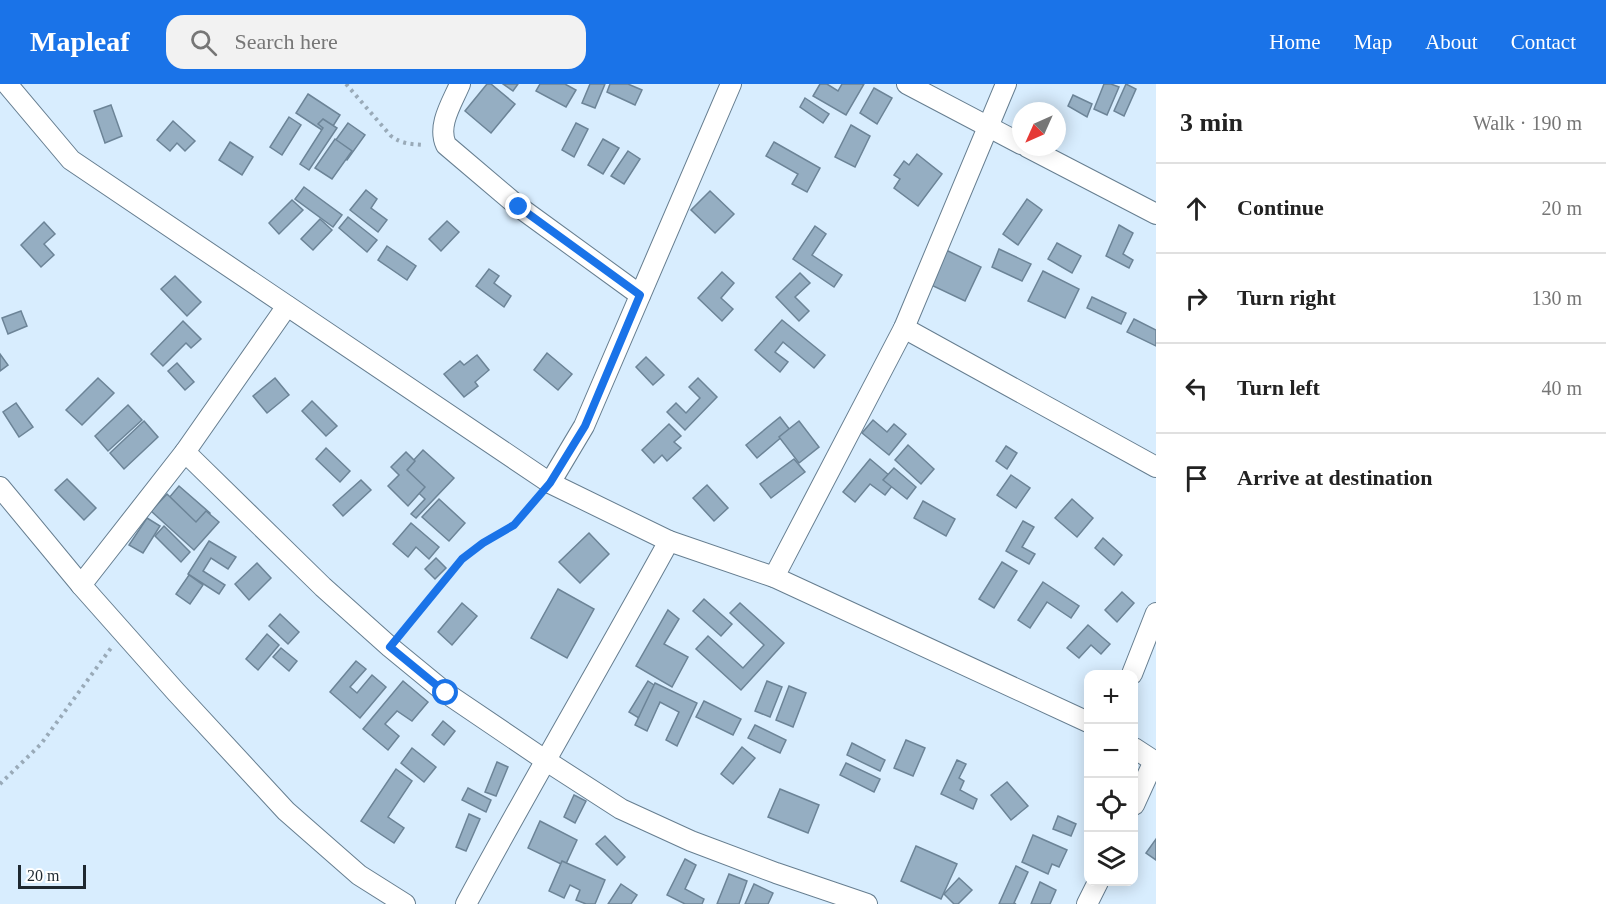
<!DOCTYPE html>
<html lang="en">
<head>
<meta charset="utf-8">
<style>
  :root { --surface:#fff; --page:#f2f2f2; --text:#222; --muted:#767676; --line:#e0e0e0; --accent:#1a73e8 }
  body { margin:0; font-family:"Times New Roman",serif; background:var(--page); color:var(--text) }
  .controls { position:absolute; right:18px; bottom:18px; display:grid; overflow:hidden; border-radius:12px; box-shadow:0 3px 15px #0003 }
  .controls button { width:54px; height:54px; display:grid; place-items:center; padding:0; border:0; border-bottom:2px solid var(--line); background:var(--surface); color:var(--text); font:30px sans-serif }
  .compass { position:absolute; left:1012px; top:18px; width:54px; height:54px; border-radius:50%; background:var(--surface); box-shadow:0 3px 15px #0003; rotate:225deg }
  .scale { position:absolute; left:18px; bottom:15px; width:68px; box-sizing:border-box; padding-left:6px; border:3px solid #1e2830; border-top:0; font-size:16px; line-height:21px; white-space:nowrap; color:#1e2830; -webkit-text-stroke:4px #fff; paint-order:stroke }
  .stop { position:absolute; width:18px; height:18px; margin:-14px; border:4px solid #1a73e8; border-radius:50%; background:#fff }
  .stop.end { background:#1a73e8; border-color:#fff; box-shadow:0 2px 6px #0008 }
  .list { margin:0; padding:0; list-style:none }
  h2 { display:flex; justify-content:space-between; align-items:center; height:78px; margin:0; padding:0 24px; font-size:26px }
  h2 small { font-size:20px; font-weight:400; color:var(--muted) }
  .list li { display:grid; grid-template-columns:39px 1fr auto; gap:18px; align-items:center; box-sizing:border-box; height:90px; padding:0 24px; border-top:2px solid var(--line) }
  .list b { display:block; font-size:22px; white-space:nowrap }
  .list em { font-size:20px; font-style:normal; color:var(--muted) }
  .icon { flex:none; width:33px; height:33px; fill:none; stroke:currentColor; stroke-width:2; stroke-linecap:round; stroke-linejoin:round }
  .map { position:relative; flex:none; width:1156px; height:820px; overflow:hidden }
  header { display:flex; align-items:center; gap:36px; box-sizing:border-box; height:84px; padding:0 30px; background:var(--accent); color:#fff }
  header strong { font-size:28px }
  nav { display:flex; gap:33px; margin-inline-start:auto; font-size:21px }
  .search { width:420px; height:54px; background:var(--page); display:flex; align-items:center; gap:15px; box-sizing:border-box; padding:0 21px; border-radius:18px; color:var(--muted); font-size:22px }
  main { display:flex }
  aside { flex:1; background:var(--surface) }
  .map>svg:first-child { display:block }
  .building { fill:#95aec2; stroke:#6c8497; stroke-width:1.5 }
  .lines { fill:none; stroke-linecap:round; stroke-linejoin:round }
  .minor-casing { stroke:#667e90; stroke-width:22 }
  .path { stroke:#99aab8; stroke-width:4; stroke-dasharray:3 4.5; stroke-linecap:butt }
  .minor { stroke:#fff; stroke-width:20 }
  .route { stroke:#1a73e8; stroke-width:8 }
</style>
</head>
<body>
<header>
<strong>Mapleaf</strong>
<div class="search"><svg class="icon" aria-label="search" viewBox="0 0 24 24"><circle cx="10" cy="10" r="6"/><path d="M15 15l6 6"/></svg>Search here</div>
<nav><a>Home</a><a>Map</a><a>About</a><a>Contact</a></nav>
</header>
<main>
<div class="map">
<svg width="1156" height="820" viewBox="0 0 1156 820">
  <rect width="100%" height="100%" fill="#d8edfe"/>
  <g class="building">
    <polygon points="487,0 491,0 515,20 491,49 465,27"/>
    <polygon points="503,0 518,0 513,7"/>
    <polygon points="540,0 565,0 576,6 566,23 536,7"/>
    <polygon points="590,0 605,0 595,24 582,19"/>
    <polygon points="610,0 628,0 642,6 635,21 607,8"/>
    <polygon points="820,0 827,0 838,7 842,0 864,0 846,31 813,12"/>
    <polygon points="1104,0 1111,0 1119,3 1107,31 1094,25"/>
    <polygon points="1126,0 1136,5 1124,32 1114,27"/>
    <polygon points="874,4 892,14 877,40 860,29"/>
    <polygon points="308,10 340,31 328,50 296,29"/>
    <polygon points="1073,11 1092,20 1087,33 1068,22"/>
    <polygon points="805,14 829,30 823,39 800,23"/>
    <polygon points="111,21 122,52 105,59 94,27"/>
    <polygon points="289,33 301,41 282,71 270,63"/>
    <polygon points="323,35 337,44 309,86 300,80 323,44 318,40"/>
    <polygon points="173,37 195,57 185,67 177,59 170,67 157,56"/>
    <polygon points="348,39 365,51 347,76 330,64"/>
    <polygon points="576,39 588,45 574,73 562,66"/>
    <polygon points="851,41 870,52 855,83 835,73"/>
    <polygon points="335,55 352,67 332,95 315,84"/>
    <polygon points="603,55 619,64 603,90 588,81"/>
    <polygon points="230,58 253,73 242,91 219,76"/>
    <polygon points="774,58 820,84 807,108 792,100 798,90 766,72"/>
    <polygon points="628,67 640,75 624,100 611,92"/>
    <polygon points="917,70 942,90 918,122 894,104 900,95 894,91 904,77 909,81"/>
    <polygon points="304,103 342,131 333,143 295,115"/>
    <polygon points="366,106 377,115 371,124 387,136 378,148 350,126"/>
    <polygon points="710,107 734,130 715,149 691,126"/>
    <polygon points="1027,115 1042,126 1018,161 1003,150"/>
    <polygon points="292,116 303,126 279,150 269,139"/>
    <polygon points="348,133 377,156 367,168 339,144"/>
    <polygon points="320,135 332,146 313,166 301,155"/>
    <polygon points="447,137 459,148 441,167 429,155"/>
    <polygon points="44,138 55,150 44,160 54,171 41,183 21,161"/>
    <polygon points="1119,141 1133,149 1123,170 1133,176 1129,184 1106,172"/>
    <polygon points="815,142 826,150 812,171 842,191 834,203 793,175"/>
    <polygon points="1057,159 1081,172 1072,189 1048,175"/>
    <polygon points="387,162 416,182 407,196 378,176"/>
    <polygon points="999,165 1031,180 1022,197 992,183"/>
    <polygon points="946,166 981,183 965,217 929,200"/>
    <polygon points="489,185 499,192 494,199 511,212 504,223 476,202"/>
    <polygon points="1043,187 1079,205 1065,234 1028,217"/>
    <polygon points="722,188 734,199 721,214 733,225 722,237 698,214"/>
    <polygon points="800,189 810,199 795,213 809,227 799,237 776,213"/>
    <polygon points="175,192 201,218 187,232 161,205"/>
    <polygon points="1092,213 1126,229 1121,240 1087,224"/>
    <polygon points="21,227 27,242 8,250 2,234"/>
    <polygon points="1134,235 1156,246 1156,262 1127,248"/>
    <polygon points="782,236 825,271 814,284 783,258 775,268 788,278 780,288 755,266"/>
    <polygon points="183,237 201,255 191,264 186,259 163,282 151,270"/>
    <polygon points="547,269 572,290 558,306 534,286"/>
    <polygon points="0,270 8,281 0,287"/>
    <polygon points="477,271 489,286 475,298 478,302 464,313 444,290 460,277 464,281"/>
    <polygon points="646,273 664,291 653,301 636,283"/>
    <polygon points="177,279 194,298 185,306 168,287"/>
    <polygon points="98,294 114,309 82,341 66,326"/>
    <polygon points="275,294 289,311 267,329 253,312"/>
    <polygon points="698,294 717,313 685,346 667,328 676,319 686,329 700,314 689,303"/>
    <polygon points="312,317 337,342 326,352 302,327"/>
    <polygon points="16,319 33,343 19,353 3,328"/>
    <polygon points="128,321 142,336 108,367 95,352"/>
    <polygon points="780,333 790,346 757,374 746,361"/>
    <polygon points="873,336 887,348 894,340 906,350 889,371 862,349"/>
    <polygon points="144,337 158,353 124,385 110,369"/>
    <polygon points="799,337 819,363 799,379 779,353"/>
    <polygon points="669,340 681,352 674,358 681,364 667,377 662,371 654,379 642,366"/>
    <polygon points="908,361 934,385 921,400 895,376"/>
    <polygon points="1006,362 1017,369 1007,385 996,377"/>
    <polygon points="326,364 350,387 340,398 316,375"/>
    <polygon points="423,366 454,394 416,434 411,430 425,415 400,391"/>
    <polygon points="406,368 415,377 407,386 425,403 408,422 388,402 399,391 391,383"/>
    <polygon points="794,375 805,388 771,414 760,400"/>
    <polygon points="870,375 896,397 885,411 870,400 855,418 843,408"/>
    <polygon points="894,384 916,403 907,415 883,396"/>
    <polygon points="1011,391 1030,404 1016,424 997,411"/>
    <polygon points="67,395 96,424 84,436 55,406"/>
    <polygon points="361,396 371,406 343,432 333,421"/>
    <polygon points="707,401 728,424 714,437 693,414"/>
    <polygon points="179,402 210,429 189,455 157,428"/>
    <polygon points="167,410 196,438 206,427 219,438 194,466 151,427"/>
    <polygon points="439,415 465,439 449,457 422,433"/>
    <polygon points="1072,415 1093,434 1077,453 1055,434"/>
    <polygon points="923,417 955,435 946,452 914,434"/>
    <polygon points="147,434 160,442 143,469 129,461"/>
    <polygon points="1023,437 1034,443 1022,463 1035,470 1029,480 1006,467"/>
    <polygon points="411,439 439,463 429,475 416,463 408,473 393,460"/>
    <polygon points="164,442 190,468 181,478 155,452"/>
    <polygon points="589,449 609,470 580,499 559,478"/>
    <polygon points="1103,454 1122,471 1114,481 1095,464"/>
    <polygon points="209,457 236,473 228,485 211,474 203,487 225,501 219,510 188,490"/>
    <polygon points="436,474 446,484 435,495 425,485"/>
    <polygon points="1002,478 1017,487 994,524 979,515"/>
    <polygon points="257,479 271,494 249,516 235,500"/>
    <polygon points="189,491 203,501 190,520 176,510"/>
    <polygon points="1043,498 1079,522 1071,534 1047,518 1030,544 1018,536"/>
    <polygon points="558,505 594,525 567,574 531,554"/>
    <polygon points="1122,508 1134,519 1117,538 1105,526"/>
    <polygon points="704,515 732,540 721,552 693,527"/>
    <polygon points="462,519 477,532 452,561 438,548"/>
    <polygon points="740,519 784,559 741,606 696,565 708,552 743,584 764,561 730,529"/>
    <polygon points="668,526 679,535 664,560 688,573 672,603 636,582"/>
    <polygon points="280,530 299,548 288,560 269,542"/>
    <polygon points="1088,541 1110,560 1101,570 1091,561 1079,574 1067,564"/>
    <polygon points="267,550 279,561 258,586 246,575"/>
    <polygon points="281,564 297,577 289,587 273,573"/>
    <polygon points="356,577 366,585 350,603 357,609 372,591 386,603 360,634 330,608"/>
    <polygon points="403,597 428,618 412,637 397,627 385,640 399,652 388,666 363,645"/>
    <polygon points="648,597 666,609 647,639 629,628"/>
    <polygon points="767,597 782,603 770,633 755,627"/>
    <polygon points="655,599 697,619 677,662 666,656 679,628 660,618 647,647 635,641"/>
    <polygon points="789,602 806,609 793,643 776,636"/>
    <polygon points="704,617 741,635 733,651 696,633"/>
    <polygon points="443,637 455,647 444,661 432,651"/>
    <polygon points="755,641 786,656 780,669 748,654"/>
    <polygon points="906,656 925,664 913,692 894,684"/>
    <polygon points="852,659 885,676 880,687 847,671"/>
    <polygon points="742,663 755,674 733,700 721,690"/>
    <polygon points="412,664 436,683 424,698 401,679"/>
    <polygon points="957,676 966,680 959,694 964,697 960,706 977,715 973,725 941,710"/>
    <polygon points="497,678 508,683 496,712 485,708"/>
    <polygon points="846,679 880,695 874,708 840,691"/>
    <polygon points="396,685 412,697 388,733 404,744 394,759 361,737"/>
    <polygon points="1007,698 1028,722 1011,736 991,711"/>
    <polygon points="468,704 491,716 486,728 462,716"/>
    <polygon points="780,705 819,721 808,749 768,733"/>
    <polygon points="574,711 586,717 575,739 564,733"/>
    <polygon points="469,730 480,735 466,767 456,763"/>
    <polygon points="1058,732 1076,740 1071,752 1053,745"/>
    <polygon points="540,737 577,756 565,782 528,764"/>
    <polygon points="1033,751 1067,766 1059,783 1052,780 1048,790 1022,778"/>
    <polygon points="605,752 625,773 617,781 596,760"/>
    <polygon points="1156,755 1156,776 1146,769"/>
    <polygon points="916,762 957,780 941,815 901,797"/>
    <polygon points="685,775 696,781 685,805 704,815 702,820 685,820 667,811"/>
    <polygon points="562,777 605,796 595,820 586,820 576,816 580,806 570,801 564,814 549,807"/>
    <polygon points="1016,782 1028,788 1014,819 1016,820 999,820"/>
    <polygon points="729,790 747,797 739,820 717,820"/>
    <polygon points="959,794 972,806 958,820 954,820 944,810"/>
    <polygon points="1040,798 1056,806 1050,820 1031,820"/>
    <polygon points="621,800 637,811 631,820 608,820"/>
    <polygon points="754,800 773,809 768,820 745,820"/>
  </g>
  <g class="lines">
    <defs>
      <g id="minor">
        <polyline points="7,0 71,76 550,399 669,457 774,493 1088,638"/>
        <path d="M460 0C452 19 437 41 446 61L519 123 640 211"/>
        <polyline points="907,0 1021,60"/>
        <polyline points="1027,63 1156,130"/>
        <polyline points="904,244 1156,383"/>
        <polyline points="185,368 323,503 390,563 446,609 545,676 621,725 691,757 776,789 867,820"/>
        <polyline points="550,399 584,342 731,0"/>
        <polyline points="0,403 81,501 176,608 286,727 359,791 405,820"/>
        <polyline points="774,493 904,244 1006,0"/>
        <polyline points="81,501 185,368 287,222"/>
        <polyline points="1132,590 1156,529"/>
        <polyline points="1134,664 1154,677 1134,721"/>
        <path d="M466 820C532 698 602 579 669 457"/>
        <polyline points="1087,820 1098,798"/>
      </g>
    </defs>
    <use href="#minor" class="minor-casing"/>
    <g class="path">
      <path d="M346 0 391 52C402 60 411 60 424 61"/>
      <polyline points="402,549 462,475 483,459 514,441 538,414"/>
      <polyline points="0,700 41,660 111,564"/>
    </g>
    <use href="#minor" class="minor"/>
  </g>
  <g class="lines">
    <polyline class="route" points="446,609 390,563 462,475 483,459 514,441 550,399 585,342 640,211 519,123"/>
  </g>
</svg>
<div class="controls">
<button>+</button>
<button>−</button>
<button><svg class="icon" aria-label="locate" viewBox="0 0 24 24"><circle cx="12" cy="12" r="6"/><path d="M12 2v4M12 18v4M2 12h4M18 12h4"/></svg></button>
<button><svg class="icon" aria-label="layers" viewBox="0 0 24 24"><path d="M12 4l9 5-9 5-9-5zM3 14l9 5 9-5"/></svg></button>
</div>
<svg class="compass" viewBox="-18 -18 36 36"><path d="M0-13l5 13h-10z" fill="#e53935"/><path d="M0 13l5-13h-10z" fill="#767676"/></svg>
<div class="scale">20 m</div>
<div class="stop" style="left:446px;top:609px"></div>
<div class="stop end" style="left:519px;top:123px"></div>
</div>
<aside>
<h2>3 min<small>Walk · 190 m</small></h2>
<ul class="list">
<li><svg class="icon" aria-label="ahead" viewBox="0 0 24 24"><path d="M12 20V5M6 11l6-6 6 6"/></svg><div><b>Continue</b></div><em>20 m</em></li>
<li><svg class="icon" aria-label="right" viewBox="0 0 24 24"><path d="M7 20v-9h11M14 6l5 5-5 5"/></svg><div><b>Turn right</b></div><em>130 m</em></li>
<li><svg class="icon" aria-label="left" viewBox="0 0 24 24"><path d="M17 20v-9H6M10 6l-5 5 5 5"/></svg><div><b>Turn left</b></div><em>40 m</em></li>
<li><svg class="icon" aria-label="arrive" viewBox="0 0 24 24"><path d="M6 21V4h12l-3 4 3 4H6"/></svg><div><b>Arrive at destination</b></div></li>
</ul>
</aside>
</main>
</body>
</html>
